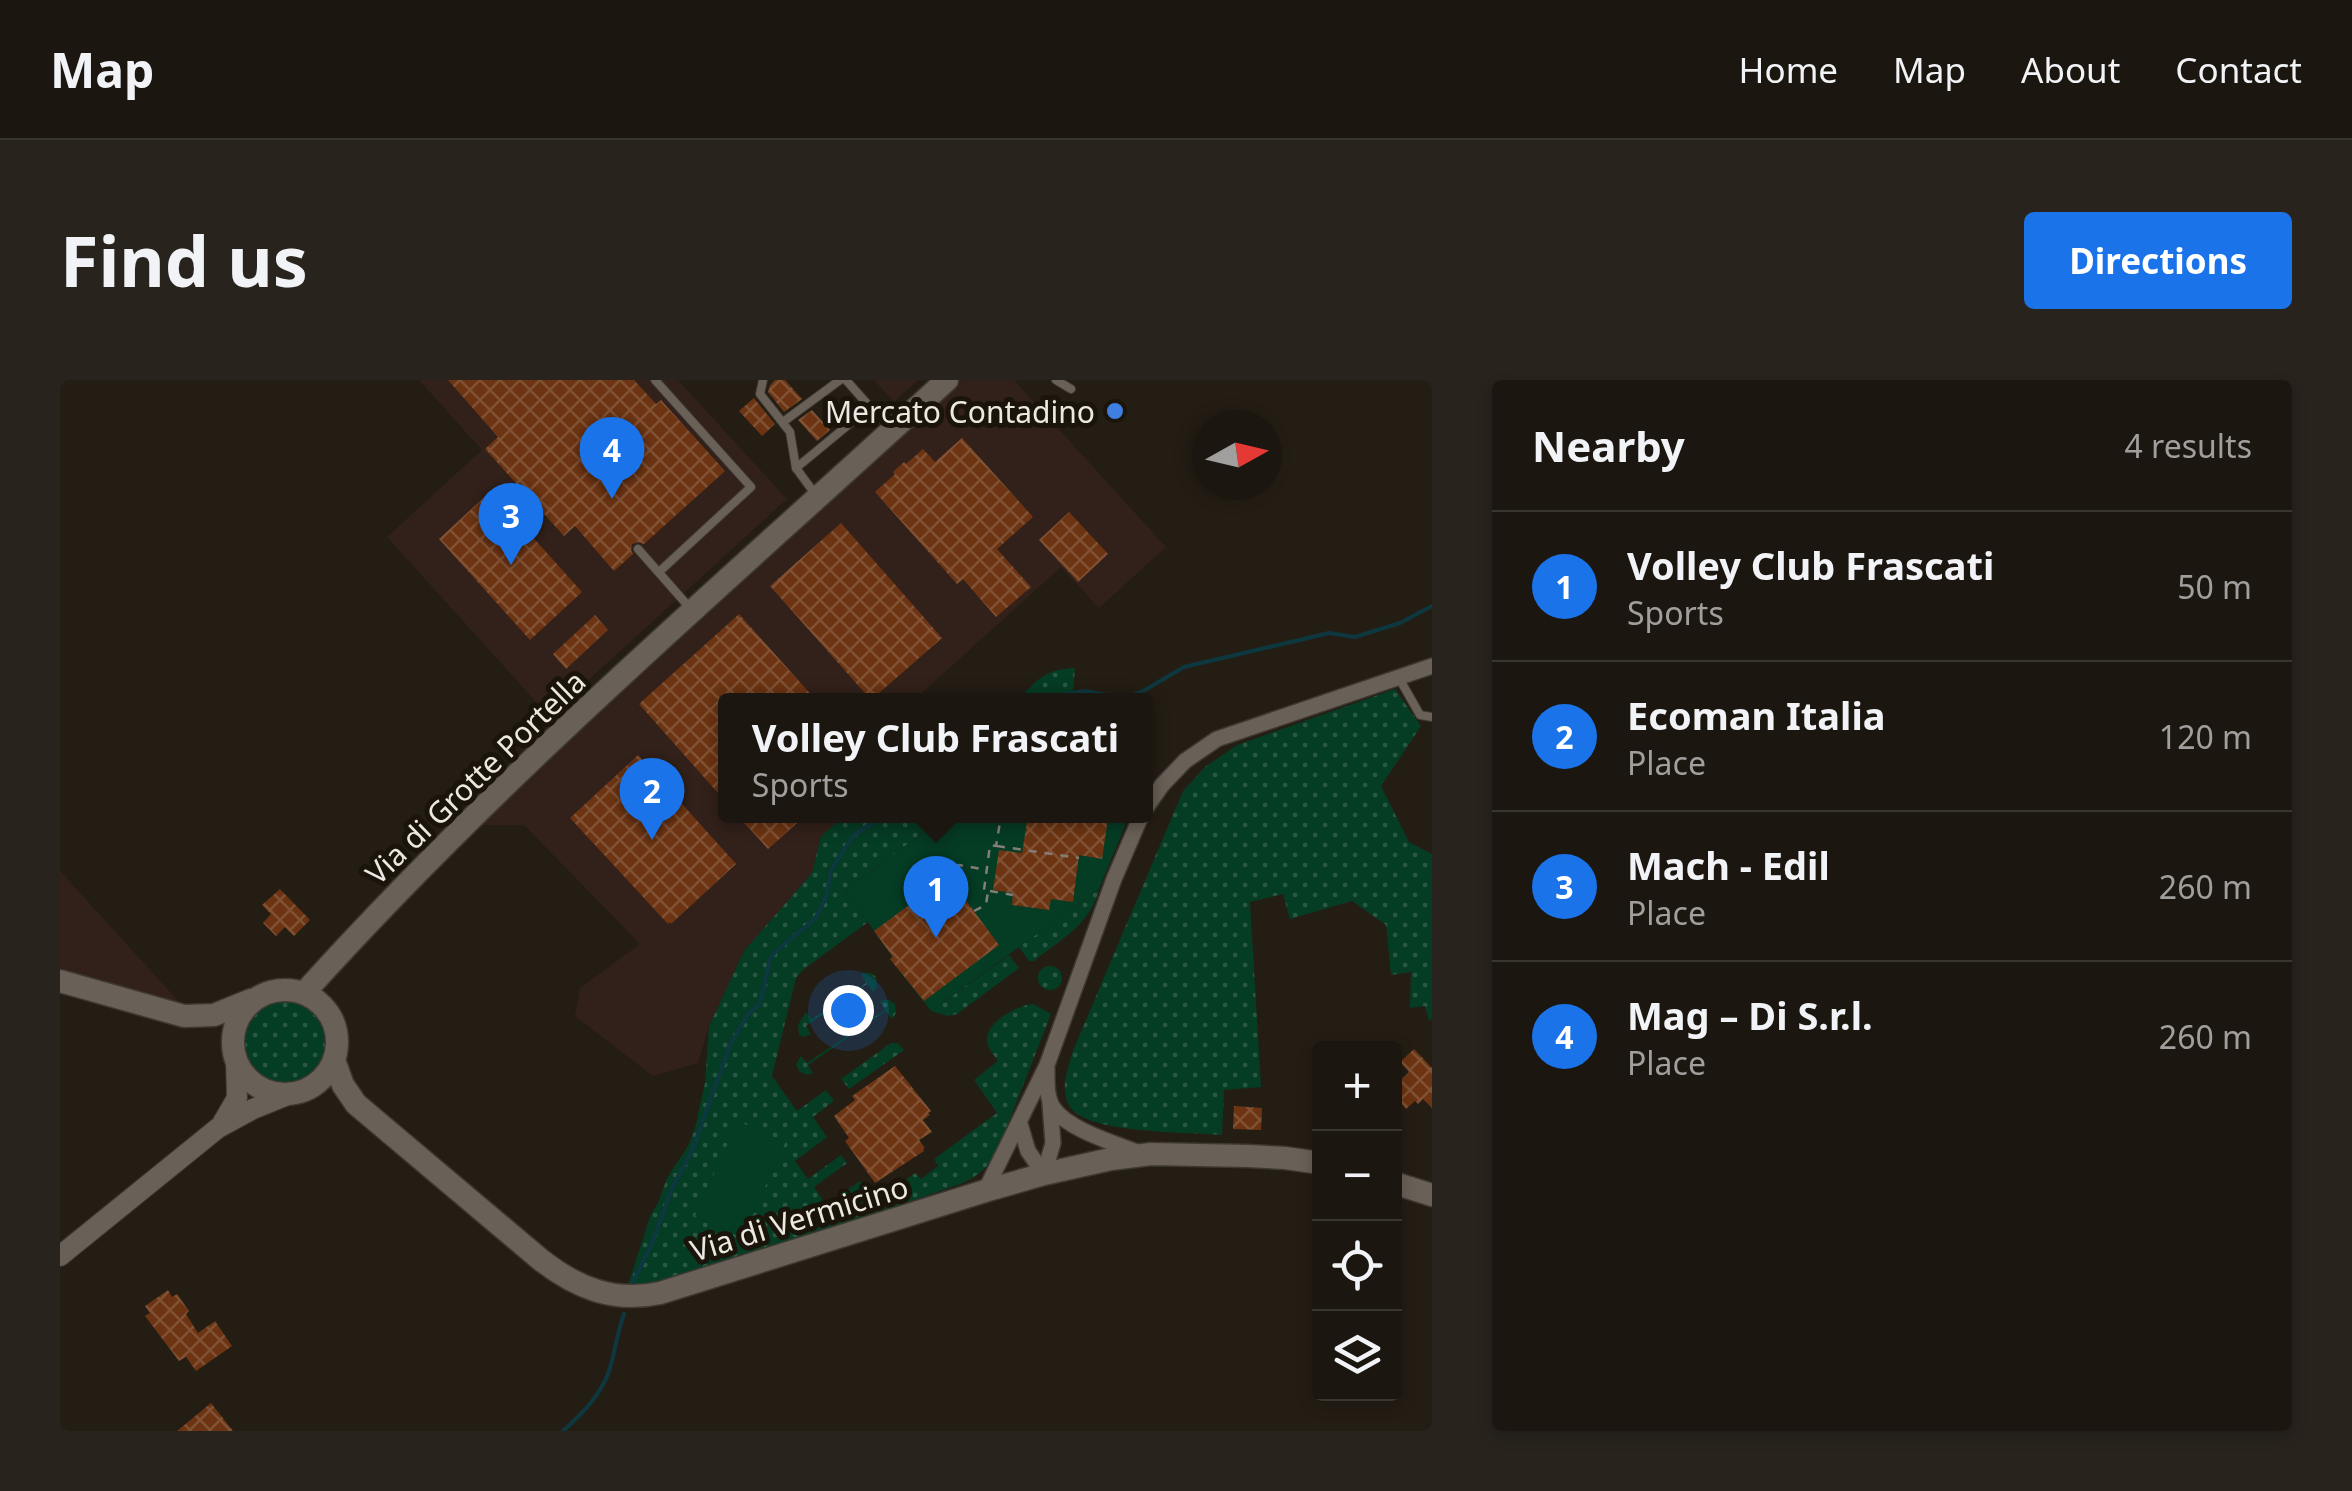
<!DOCTYPE html>
<html lang="en">
<head>
<meta charset="utf-8">
<style>
  :root { --surface:#1b160f; --page:#28231d; --text:#f1f3f6; --muted:#a09f9e; --line:#39352f; --accent:#1a73e8 }
  body { margin:0; font-family:"Noto Sans",sans-serif; background:var(--page); color:var(--text) }
  .controls { position:absolute; right:30px; bottom:30px; display:grid; overflow:hidden; border-radius:10px; box-shadow:0 5px 15px #0003 }
  .controls button { width:90px; height:90px; display:grid; place-items:center; padding:0; border:0; border-bottom:2px solid var(--line); background:var(--surface); color:var(--text); font:50px sans-serif }
  .compass { position:absolute; left:1132px; top:30px; width:90px; height:90px; border-radius:50%; background:var(--surface); box-shadow:0 5px 15px #0003; rotate:82deg }
  .you { position:absolute; left:788px; top:630px; width:35px; height:35px; margin:-25px; border:8px solid #fff; border-radius:50%; background:#1a73e8; box-shadow:0 0 0 15px #1a73e833 }
  .badge { display:grid; place-items:center; width:65px; height:65px; border-radius:50%; background:var(--accent); color:#fff; font-size:32px; font-weight:700 }
  .pin { position:absolute; translate:-50% -82px; filter:drop-shadow(0 2px 5px #0008) }
  .pin::after { content:''; position:absolute; top:52px; width:35px; height:30px; background:inherit; clip-path:polygon(0 0,100% 0,50% 100%) }
  .popup { position:absolute; left:658px; top:313px; width:435px; height:130px; box-sizing:border-box; display:grid; place-content:center; border-radius:10px; background:var(--surface); filter:drop-shadow(0 2px 8px #0005); font-size:32px; white-space:nowrap; color:var(--muted) }
  .popup b { font-size:38px; color:var(--text) }
  .popup::after { content:''; position:absolute; left:50%; top:100%; margin-left:-20px; border:20px solid transparent; border-top-color:var(--surface) }
  .list { margin:0; padding:0; list-style:none }
  h2 { display:flex; justify-content:space-between; align-items:center; height:130px; margin:0; padding:0 40px; font-size:42px }
  h2 small { font-size:32px; font-weight:400; color:var(--muted) }
  .list li { display:grid; grid-template-columns:65px 1fr auto; gap:30px; align-items:center; box-sizing:border-box; height:150px; padding:0 40px; border-top:2px solid var(--line) }
  .list b { display:block; font-size:38px; white-space:nowrap }
  .list p { margin:0; font-size:32px; white-space:nowrap; color:var(--muted) }
  .list em { font-size:32px; font-style:normal; color:var(--muted) }
  .icon { flex:none; width:55px; height:55px; fill:none; stroke:currentColor; stroke-width:2; stroke-linecap:round; stroke-linejoin:round }
  .map { position:relative; flex:none; width:1372px; height:1051px; overflow:hidden; border-radius:10px }
  header { display:flex; align-items:center; gap:60px; box-sizing:border-box; height:140px; padding:0 50px; background:var(--surface); border-bottom:2px solid var(--line) }
  header strong { font-size:48px }
  nav { display:flex; gap:55px; margin-inline-start:auto; font-size:35px }
  .intro { display:flex; align-items:center; justify-content:space-between; box-sizing:border-box; height:240px; padding:0 60px }
  h1 { margin:0; font-size:70px }
  .button { padding:25px 45px; border-radius:10px; background:var(--accent); color:#fff; font-size:35px; font-weight:700 }
  main { display:flex; gap:60px; padding:0 60px }
  aside { flex:1; background:var(--surface); border-radius:10px; box-shadow:0 5px 15px #0003 }
  .map>svg:first-child { display:block }
  .industrial { fill:#32211a }
  .grass { fill:url(#grass-dots) }
  .park { fill:#053c24 }
  .lines { fill:none; stroke-linecap:round; stroke-linejoin:round }
  .stream { stroke:#0e383f; stroke-width:4 }
  .building { fill:url(#building-cross-hatch) }
  .service-casing { stroke:#3e3833; stroke-width:10 }
  .minor-casing { stroke:#3e3833; stroke-width:18 }
  .tertiary-casing { stroke:#3e3833; stroke-width:22 }
  .secondary-casing { stroke:#3e3833; stroke-width:25 }
  .path { stroke:#847e76; stroke-width:2.5; stroke-dasharray:8 8; stroke-linecap:butt }
  .service { stroke:#696157; stroke-width:8 }
  .minor { stroke:#696157; stroke-width:15 }
  .tertiary { stroke:#696157; stroke-width:20 }
  .secondary { stroke:#696157; stroke-width:22 }
  .shop-dot { fill:#3f7fe0; stroke:#1a140b; stroke-width:4 }
  .labels { text-anchor:middle; dominant-baseline:central; stroke-width:10; stroke-linejoin:round; paint-order:stroke }
  .poi-label { font-size:30px; fill:#ece8e2; stroke:#1a140b; text-anchor:end }
  .street-label { font-size:30px; fill:#ece8e2; stroke:#1a140b }
</style>
</head>
<body>
<header>
<strong>Map</strong>
<nav><a>Home</a><a>Map</a><a>About</a><a>Contact</a></nav>
</header>
<div class="intro"><h1>Find us</h1><a class="button">Directions</a></div>
<main>
<div class="map">
<svg width="1372" height="1051" viewBox="0 0 1372 1051">
  <defs>
    <pattern id="grass-dots" width="8" height="8" patternUnits="userSpaceOnUse" patternTransform="scale(2.5)"><rect width="8" height="8" fill="#053c24"/><path d="M2 2h.1M6 6h.1" fill="none" stroke="#2a5844" stroke-width="1.8" stroke-linecap="round"/></pattern>
    <pattern id="building-cross-hatch" width="8" height="8" patternUnits="userSpaceOnUse" patternTransform="scale(2.5)"><rect width="8" height="8" fill="#6c3412"/><path d="M0 0l8 8M0 8l8-8" fill="none" stroke="#815134"/></pattern>
  </defs>
  <rect width="100%" height="100%" fill="#241d14"/>
  <g class="industrial">
    <polygon points="359,0 618,0 727,119 489,336 327,157 422,70"/>
    <polygon points="814,0 858,0 834,22"/>
    <polygon points="902,0 954,0 1106,167 1039,228 1001,187 854,320 666,320 666,436 784,436 761,456 752,493 684,571 649,646 638,683 593,696 515,636 520,608 580,564 464,445 417,445"/>
    <polygon points="0,491 121,624 0,589"/>
  </g>
  <g class="grass">
    <path d="M1015 288 1013 312 1019 320H957C977 301 984 289 1015 288Z"/>
    <path d="M1335 309 1361 346 1321 406 1349 462 1372 474V639L1369 641 1365 626 1350 628 1351 592 1331 595 1326 545 1292 521 1230 539 1223 514 1190 522 1201 707 1164 710 1162 755C1129 752 1027 754 1010 727 999 710 1008 690 1012 673L1123 411 1145 387 1177 365Z"/>
    <path d="M784 436H886L785 510 808 542 744 589 736 598 712 696 737 731 766 710 774 721 753 737 767 757 735 781 748 799 781 775 787 783 754 807 766 825 800 801 811 816 816 813 820 819 855 793 861 799 878 786 874 779 937 733 914 700 938 681C933 674 926 667 927 658 928 641 958 625 973 624L991 634 937 772C928 787 919 795 903 803L633 898 567 908 591 834 598 823 607 798 628 766 635 748 645 703 649 646 684 571 752 493 761 456Z"/>
    <path d="M1039 509C1031 544 1000 560 974 581H969L959 567Z"/>
    <polygon points="949,575 959,588 897,634 888,636 871,631"/>
    <circle cx="990" cy="598" r="12"/>
    <polygon points="804,593 811,593 816,597 817,607 813,612 807,604 746,646 751,654 744,657 739,655 738,645 746,632 752,639 806,603 801,594"/>
    <polygon points="823,620 829,620 835,624 836,633 832,639 826,631 748,685 753,693 747,695 739,691 736,684 741,676 747,683 825,630 820,622"/>
    <circle cx="227" cy="663" r="43"/>
    <polygon points="831,663 837,663 844,670 789,709 781,699"/>
  </g>
  <g class="park">
    <polygon points="886,436 1069,436 1039,509 871,631 830,579 832,576 785,510"/>
    <polygon points="678,741 725,763 682,858 635,836"/>
  </g>
  <g class="lines">
    <g class="stream">
      <polyline points="985,320 1004,314 1025,311 1065,318 1085,310 1124,287 1269,253 1295,257 1340,243 1372,226"/>
      <polyline points="573,902 590,868 613,806 632,771 670,665 688,634 699,625 702,616 710,579 715,572 755,539 766,517 771,490 793,456 822,436"/>
      <path d="M503 1051C521 1035 541 1015 549 991 555 973 557 953 564 934"/>
    </g>
  </g>
  <g class="building">
    <polygon points="388,0 574,0 596,24 601,20 665,91 584,164 578,162 572,164 571,170 573,174 554,191 515,146 504,156 425,69 438,57"/>
    <polygon points="715,0 725,0 742,19 724,32 708,12 710,5"/>
    <polygon points="694,18 715,44 702,56 679,31"/>
    <polygon points="752,30 770,50 757,61 738,40"/>
    <polygon points="902,58 973,137 937,169 971,207 936,237 903,199 897,204 815,112 835,94 833,92 844,82 846,84 863,69 875,82"/>
    <polygon points="431,111 522,212 470,260 379,159"/>
    <polygon points="1009,132 1048,174 1018,202 979,160"/>
    <polygon points="781,143 882,258 811,320 710,206"/>
    <polygon points="679,234 756,320 666,320 666,422 579,324"/>
    <polygon points="535,235 548,250 506,289 493,274"/>
    <polygon points="578,375 676,484 611,544 610,542 608,544 510,438"/>
    <polygon points="678,436 745,436 708,469"/>
    <polygon points="968,436 1033,436 1048,438 1042,479 1019,475 1013,522 991,519 989,530 952,525 953,513 933,510 939,470 962,473"/>
    <polygon points="888,496 939,565 864,621 830,579 833,577 814,551"/>
    <polygon points="220,509 250,540 234,556 225,547 216,556 203,543 211,534 202,525"/>
    <polygon points="1354,669 1372,688 1372,728 1363,719 1358,724 1355,721 1346,729 1335,716 1341,710 1336,705 1349,692 1340,682"/>
    <polygon points="835,686 871,731 868,733 870,735 863,740 872,752 859,760 865,768 863,769 864,771 815,803 785,761 789,758 774,736 795,720 792,716"/>
    <polygon points="1174,726 1202,728 1201,750 1173,749"/>
    <polygon points="108,910 112,917 117,914 129,931 126,934 138,953 155,941 172,966 136,991 126,977 119,981 85,936 90,933 85,926"/>
    <polygon points="151,1023 173,1051 117,1051"/>
  </g>
  <g class="lines">
    <defs>
      <g id="service">
        <polyline points="595,0 691,107 599,192"/>
        <polyline points="703,0 700,14 730,52 736,88"/>
        <polyline points="786,0 810,27"/>
        <polyline points="996,0 1011,9"/>
        <polyline points="723,42 780,0"/>
        <polyline points="755,114 736,88 810,27 829,46"/>
        <polyline points="578,169 630,228"/>
        <polyline points="1339,298 1360,335 1372,337"/>
      </g>
      <g id="minor">
        <polyline points="1086,428 1102,405 1125,381 1157,359 1372,286"/>
        <path d="M987 689C987 702 986 718 994 729 1009 750 1055 763 1079 773"/>
        <polyline points="960,744 968,771 984,794"/>
        <polyline points="984,794 993,763 990,724"/>
        <polyline points="925,811 987,685 1054,499 1081,436"/>
      </g>
      <g id="tertiary">
        <polyline points="163,742 177,718 176,681"/>
        <polyline points="0,876 158,748 193,729 230,714"/>
      </g>
      <g id="secondary">
        <polyline points="0,601 124,636 154,635 191,620"/>
        <circle cx="225" cy="662" r="52"/>
        <path d="M244 613C442 393 669 200 887 0"/>
        <path d="M274 680 283 705 296 724 481 880C517 908 554 923 600 913L925 811 984 794 1051 779 1091 774 1188 776 1225 778 1260 783"/>
        <polyline points="1334,803 1372,815"/>
      </g>
    </defs>
    <use href="#service" class="service-casing"/>
    <use href="#minor" class="minor-casing"/>
    <use href="#tertiary" class="tertiary-casing"/>
    <use href="#secondary" class="secondary-casing"/>
    <g class="path">
      <polyline points="937,466 1019,478"/>
      <polyline points="930,511 953,515"/>
      <polyline points="856,519 849,520 899,485 927,490"/>
      <polyline points="914,531 926,525 928,511 924,510 930,465 936,466 941,436"/>
    </g>
    <use href="#service" class="service"/>
    <use href="#minor" class="minor"/>
    <use href="#tertiary" class="tertiary"/>
    <use href="#secondary" class="secondary"/>
  </g>
  <circle class="shop-dot" cx="1055" cy="31" r="10"/>
  <g class="labels">
    <g class="poi-label">
      <text x="1035" y="31">Mercato Contadino</text>
    </g>
    <g class="street-label">
      <text transform="translate(415 397) rotate(-44)">Via di Grotte Portella</text>
      <text transform="translate(739 838) rotate(-17)">Via di Vermicino</text>
    </g>
  </g>
</svg>
<div class="controls">
<button>+</button>
<button>−</button>
<button><svg class="icon" aria-label="locate" viewBox="0 0 24 24"><circle cx="12" cy="12" r="6"/><path d="M12 2v4M12 18v4M2 12h4M18 12h4"/></svg></button>
<button><svg class="icon" aria-label="layers" viewBox="0 0 24 24"><path d="M12 4l9 5-9 5-9-5zM3 14l9 5 9-5"/></svg></button>
</div>
<svg class="compass" viewBox="-18 -18 36 36"><path d="M0-13l5 13h-10z" fill="#e53935"/><path d="M0 13l5-13h-10z" fill="#a09f9e"/></svg>
<div class="you"></div>
<div class="pin badge" style="left:876px;top:558px">1</div>
<div class="popup"><b>Volley Club Frascati</b>Sports</div>
<div class="pin badge" style="left:592px;top:460px">2</div>
<div class="pin badge" style="left:451px;top:185px">3</div>
<div class="pin badge" style="left:552px;top:119px">4</div>
</div>
<aside>
<h2>Nearby<small>4 results</small></h2>
<ul class="list">
<li><span class="badge">1</span><div><b>Volley Club Frascati</b><p>Sports</p></div><em>50 m</em></li>
<li><span class="badge">2</span><div><b>Ecoman Italia</b><p>Place</p></div><em>120 m</em></li>
<li><span class="badge">3</span><div><b>Mach - Edil</b><p>Place</p></div><em>260 m</em></li>
<li><span class="badge">4</span><div><b>Mag – Di S.r.l.</b><p>Place</p></div><em>260 m</em></li>
</ul>
</aside>
</main>
</body>
</html>
